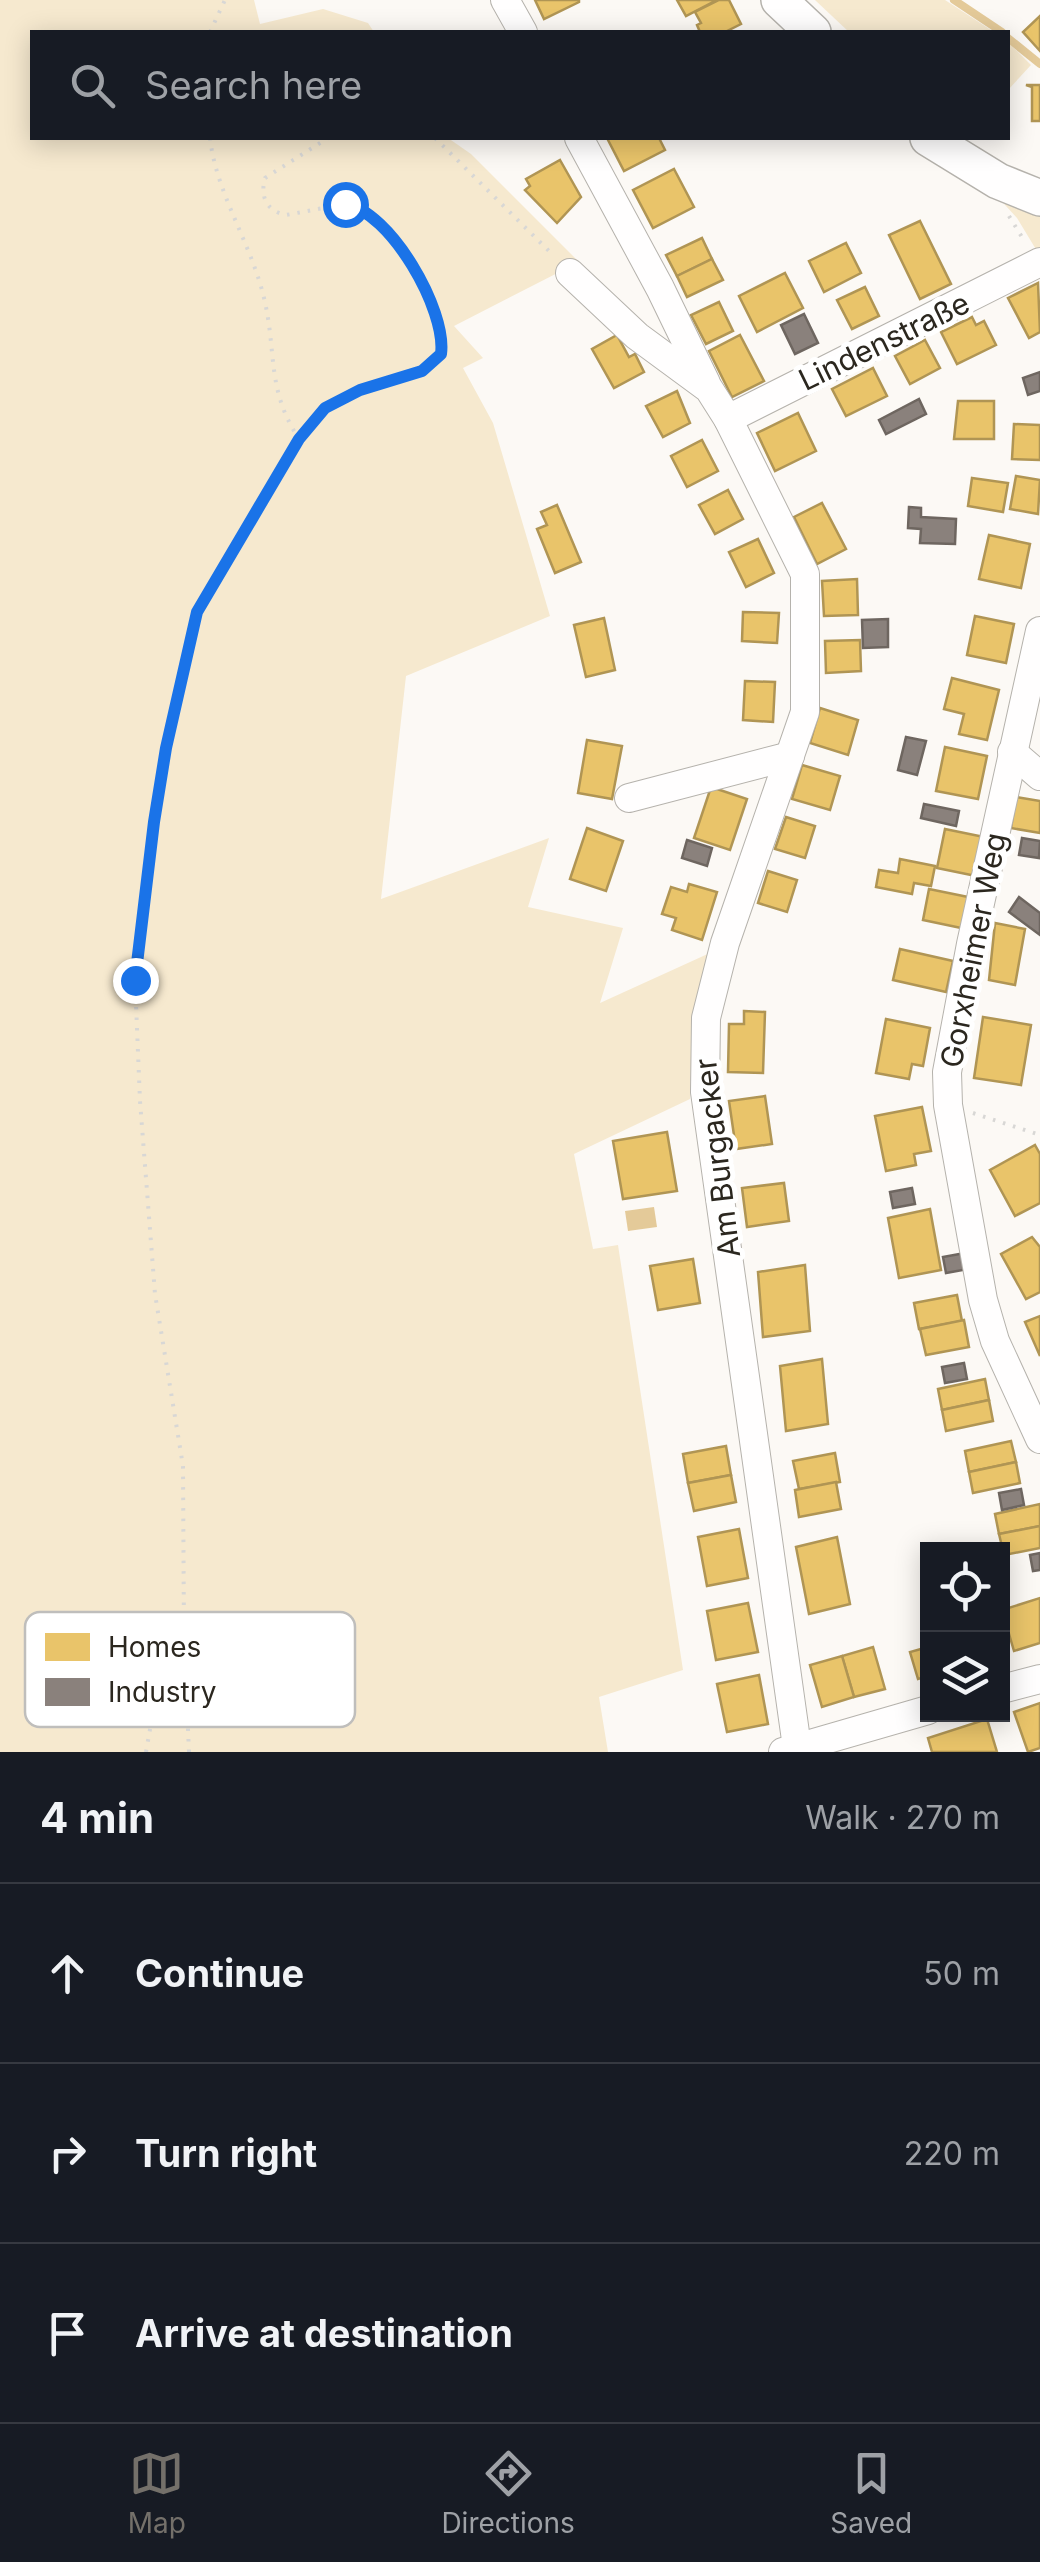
<!DOCTYPE html>
<html lang="en">
<head>
<meta charset="utf-8">
<style>
  :root { --surface:#171b24; --page:#20242c; --text:#f1f3f6; --muted:#9ea1a6; --line:#363941; --accent:#74706a }
  body { margin:0; font-family:Inter,sans-serif; background:var(--page); color:var(--text) }
  .controls { position:absolute; right:30px; bottom:30px; display:grid; overflow:hidden; border-radius:0px; box-shadow:0 5px 25px #0003 }
  .controls button { width:90px; height:90px; display:grid; place-items:center; padding:0; border:0; border-bottom:2px solid var(--line); background:var(--surface); color:var(--text); font:50px sans-serif }
  .stop { position:absolute; width:30px; height:30px; margin:-22px; border:8px solid #1a73e8; border-radius:50%; background:#fff }
  .stop.end { background:#1a73e8; border-color:#fff; box-shadow:0 2px 10px #0008 }
  .list { margin:0; padding:0; list-style:none }
  h2 { display:flex; justify-content:space-between; align-items:center; height:130px; margin:0; padding:0 40px; font-size:42px }
  h2 small { font-size:32px; font-weight:400; color:var(--muted) }
  .list li { display:grid; grid-template-columns:65px 1fr auto; gap:30px; align-items:center; box-sizing:border-box; height:180px; padding:0 40px; border-top:2px solid var(--line) }
  .list b { display:block; font-size:38px; white-space:nowrap }
  .list em { font-size:32px; font-style:normal; color:var(--muted) }
  .icon { flex:none; width:55px; height:55px; fill:none; stroke:currentColor; stroke-width:2; stroke-linecap:round; stroke-linejoin:round }
  .map { position:relative; flex:none; width:1040px; height:1752px; overflow:hidden }
  .search { position:absolute; background:var(--surface); box-shadow:0 5px 25px #0003; left:30px; right:30px; top:30px; height:110px; display:flex; align-items:center; gap:25px; box-sizing:border-box; padding:0 35px; border-radius:0px; color:var(--muted); font-size:38px }
  .sheet { height:670px; background:var(--surface) }
  nav { display:flex; justify-content:space-around; align-items:center; box-sizing:border-box; height:140px; border-top:2px solid var(--line); background:var(--surface); font-size:28px; color:var(--muted) }
  nav a { display:grid; justify-items:center; gap:5px }
  nav .on { color:var(--accent) }
  .map>svg:first-child { display:block }
  .green { fill:#f6e9cf }
  .water { fill:#e4ca99 }
  .homes { fill:#e9c46a; stroke:#b09554; stroke-width:2.5 }
  .industry { fill:#8a817c; stroke:#6e6660; stroke-width:2.5 }
  .lines { fill:none; stroke-linecap:round; stroke-linejoin:round }
  .stream { stroke:#e4ca99; stroke-width:8 }
  .minor-casing { stroke:#b5b2ac; stroke-width:30 }
  .major-casing { stroke:#b5b2ac; stroke-width:38 }
  .path { stroke:#d8d7d5; stroke-width:4; stroke-dasharray:2.5 8; stroke-linecap:butt }
  .minor { stroke:#fffefe; stroke-width:28 }
  .major { stroke:#fffefe; stroke-width:35 }
  .route { stroke:#1a73e8; stroke-width:12 }
  .labels { text-anchor:middle; dominant-baseline:central; stroke-width:10; stroke-linejoin:round; paint-order:stroke }
  .street-label { font-size:30px; fill:#2b271f; stroke:#fff }
  .key { fill:#fff; stroke:#bfbebc; stroke-width:2.5 }
  .key-label { font-size:28px; fill:#2b271f }
</style>
</head>
<body>
<div class="map">
<svg width="1040" height="1752" viewBox="0 0 1040 1752">
  <rect width="100%" height="100%" fill="#fcf9f5"/>
  <g class="green">
    <polygon points="0,0 254,0 260,24 323,9 368,23 374,32 32,32 32,138 448,138 471,154 579,262 454,326 483,358 463,368 493,423 550,616 406,676 381,899 549,838 528,907 623,928 600,1003 712,952 692,1018 690,1099 574,1154 593,1249 618,1245 683,1670 599,1697 608,1752 0,1752"/>
    <polygon points="815,0 945,0 994,32 849,32"/>
    <polygon points="1008,42 1031,65 1008,90"/>
    <polygon points="995,194 1040,214 1040,256 1017,218"/>
  </g>
  <polygon class="water" points="654,1207 657,1227 628,1231 625,1211"/>
  <g class="homes">
    <polygon points="535,0 579,0 579,2 544,19"/>
    <polygon points="677,0 717,0 686,16"/>
    <polygon points="719,0 729,0 741,24 725,32 700,32 697,25 701,23 695,12"/>
    <polygon points="1040,16 1040,51 1023,32"/>
    <polygon points="1026,85 1040,85 1040,121 1032,121 1032,87"/>
    <polygon points="607,138 659,138 665,150 624,171"/>
    <polygon points="560,160 581,197 557,223 525,190 530,186 526,179"/>
    <polygon points="674,169 694,207 653,228 633,190"/>
    <polygon points="920,221 951,284 920,299 889,235"/>
    <polygon points="702,238 712,259 677,276 666,255"/>
    <polygon points="846,243 861,273 824,292 809,261"/>
    <polygon points="712,259 723,280 687,297 677,276"/>
    <polygon points="785,273 803,308 757,332 739,296"/>
    <polygon points="1038,283 1040,332 1029,338 1008,298"/>
    <polygon points="865,287 879,316 852,329 837,300"/>
    <polygon points="719,302 733,331 706,344 691,315"/>
    <polygon points="972,317 976,325 984,321 996,345 957,364 941,332"/>
    <polygon points="617,335 629,357 635,354 644,372 614,388 592,349"/>
    <polygon points="740,335 764,381 732,397 709,351"/>
    <polygon points="925,340 940,368 910,384 895,356"/>
    <polygon points="873,368 887,396 846,416 832,389"/>
    <polygon points="677,391 690,423 663,437 646,406"/>
    <polygon points="958,401 994,401 994,439 954,439"/>
    <polygon points="798,413 816,451 775,471 757,433"/>
    <polygon points="1014,424 1040,425 1040,460 1012,459"/>
    <polygon points="702,440 718,471 687,487 671,456"/>
    <polygon points="1016,476 1040,480 1038,514 1010,509"/>
    <polygon points="972,478 1008,483 1003,512 968,506"/>
    <polygon points="728,490 743,519 715,534 699,505"/>
    <polygon points="822,503 846,549 817,564 794,517"/>
    <polygon points="557,505 581,562 555,573 537,529 547,525 541,512"/>
    <polygon points="989,535 1030,544 1021,588 979,579"/>
    <polygon points="758,539 774,573 746,587 729,552"/>
    <polygon points="857,579 858,615 824,616 822,581"/>
    <polygon points="743,612 779,613 777,643 742,641"/>
    <polygon points="975,616 1014,624 1006,663 967,655"/>
    <polygon points="604,618 615,670 586,677 574,625"/>
    <polygon points="860,640 861,671 826,673 825,641"/>
    <polygon points="952,678 999,690 987,740 959,734 964,714 944,709"/>
    <polygon points="745,681 775,682 773,722 743,720"/>
    <polygon points="820,708 858,720 848,755 810,743"/>
    <polygon points="587,740 622,746 612,799 578,793"/>
    <polygon points="945,747 987,756 978,799 936,791"/>
    <polygon points="802,765 840,776 830,810 792,799"/>
    <polygon points="711,787 747,799 730,850 694,838"/>
    <polygon points="1016,797 1040,801 1040,833 1011,828"/>
    <polygon points="786,817 815,826 805,858 775,849"/>
    <polygon points="587,828 623,841 606,891 570,879"/>
    <polygon points="945,829 984,837 976,876 937,868"/>
    <polygon points="900,859 935,866 931,886 914,883 912,894 876,887 879,870 898,873"/>
    <polygon points="768,871 797,880 787,912 758,903"/>
    <polygon points="689,884 717,892 702,940 672,930 676,918 662,914 671,887 687,892"/>
    <polygon points="929,889 973,898 966,929 923,920"/>
    <polygon points="995,923 1025,929 1015,985 989,980"/>
    <polygon points="900,949 953,961 946,992 893,980"/>
    <polygon points="744,1011 765,1012 763,1073 728,1072 729,1024 744,1024"/>
    <polygon points="983,1017 1031,1025 1021,1085 974,1078"/>
    <polygon points="886,1019 930,1028 923,1066 912,1064 909,1079 876,1073"/>
    <polygon points="765,1096 772,1144 736,1149 729,1101"/>
    <polygon points="922,1107 931,1151 914,1154 916,1165 886,1171 875,1116"/>
    <polygon points="667,1132 677,1191 623,1199 613,1141"/>
    <polygon points="1035,1145 1040,1154 1040,1203 1015,1216 990,1170"/>
    <polygon points="784,1183 789,1221 747,1227 742,1188"/>
    <polygon points="930,1209 941,1270 899,1278 888,1218"/>
    <polygon points="1032,1237 1040,1247 1040,1292 1026,1299 1001,1254"/>
    <polygon points="693,1259 700,1303 658,1310 650,1266"/>
    <polygon points="805,1265 810,1331 763,1337 758,1272"/>
    <polygon points="957,1295 962,1321 919,1329 914,1303"/>
    <polygon points="1040,1316 1040,1356 1025,1322"/>
    <polygon points="964,1320 969,1347 926,1355 920,1329"/>
    <polygon points="822,1359 828,1424 786,1431 780,1366"/>
    <polygon points="985,1379 989,1400 942,1410 938,1389"/>
    <polygon points="989,1400 993,1421 946,1431 942,1410"/>
    <polygon points="1011,1441 1016,1462 969,1472 965,1451"/>
    <polygon points="726,1446 731,1475 688,1483 683,1454"/>
    <polygon points="835,1453 840,1482 799,1489 793,1461"/>
    <polygon points="1016,1462 1020,1483 973,1493 969,1472"/>
    <polygon points="731,1475 736,1502 694,1511 688,1483"/>
    <polygon points="836,1482 841,1509 799,1517 795,1490"/>
    <polygon points="1040,1504 1040,1526 999,1534 995,1514"/>
    <polygon points="1040,1526 1040,1548 1004,1555 999,1534"/>
    <polygon points="739,1529 748,1578 707,1586 698,1537"/>
    <polygon points="837,1537 850,1604 809,1614 796,1547"/>
    <polygon points="1040,1598 1040,1643 1014,1651 1002,1610"/>
    <polygon points="748,1603 758,1652 716,1660 707,1611"/>
    <polygon points="873,1647 885,1689 854,1697 842,1656"/>
    <polygon points="928,1647 928,1676 918,1679 910,1652"/>
    <polygon points="842,1656 854,1697 822,1707 810,1665"/>
    <polygon points="759,1675 768,1724 727,1732 717,1684"/>
    <polygon points="1040,1703 1040,1748 1028,1752 1014,1712"/>
    <polygon points="987,1719 997,1752 932,1752 928,1738"/>
  </g>
  <g class="industry">
    <polygon points="804,314 818,343 795,354 781,325"/>
    <polygon points="1040,372 1040,391 1028,395 1023,378"/>
    <polygon points="919,399 926,414 886,434 879,420"/>
    <polygon points="909,507 921,508 921,517 956,519 955,544 920,543 921,529 908,528"/>
    <polygon points="888,619 888,647 863,648 862,620"/>
    <polygon points="906,737 926,741 917,775 898,770"/>
    <polygon points="924,804 959,811 956,826 921,818"/>
    <polygon points="1022,838 1040,841 1039,858 1019,855"/>
    <polygon points="687,840 712,848 707,866 682,858"/>
    <polygon points="1019,897 1040,913 1040,935 1009,912"/>
    <polygon points="912,1188 915,1204 893,1208 890,1192"/>
    <polygon points="965,1253 968,1269 946,1273 943,1257"/>
    <polygon points="964,1363 967,1379 945,1383 942,1367"/>
    <polygon points="1021,1489 1024,1505 1002,1510 999,1493"/>
    <polygon points="1040,1553 1040,1570 1033,1571 1030,1555"/>
  </g>
  <g class="lines">
    <g class="stream">
      <polyline points="954,0 1002,32"/>
      <polyline points="1008,38 1040,64"/>
    </g>
    <defs>
      <g id="minor">
        <polyline points="505,0 523,32"/>
        <polyline points="579,138 660,288 706,383"/>
        <polyline points="570,273 637,336 709,389 728,419 805,574 805,712 725,943 706,1018 705,1092 797,1747"/>
        <polyline points="728,419 1040,262"/>
        <polyline points="1040,631 971,944 947,1072 948,1105 983,1300 995,1341 1040,1439"/>
        <polyline points="1012,752 1040,776"/>
        <polyline points="629,798 790,756"/>
        <polyline points="1002,1689 1040,1679"/>
        <polyline points="783,1752 928,1710"/>
      </g>
      <g id="major">
        <polyline points="779,0 813,32"/>
        <polyline points="928,138 998,181 1040,198"/>
      </g>
    </defs>
    <use href="#minor" class="minor-casing"/>
    <use href="#major" class="major-casing"/>
    <g class="path">
      <polyline points="210,32 225,0"/>
      <path d="M210 138C216 193 251 243 264 298 277 352 266 389 299 439"/>
      <polyline points="435,138 553,255"/>
      <polyline points="1009,216 1025,242"/>
      <polyline points="973,1113 1040,1135"/>
      <polyline points="146,1752 161,1667 184,1641"/>
      <path d="M189 1752 184 1641 183 1466 155 1294 140 1101 135 980 153 822 166 747 197 612 299 439 325 408 360 390 422 371 436 360 442 345 424 288 388 230 370 213 345 204 286 215C266 211 260 196 265 178L328 138"/>
    </g>
    <use href="#minor" class="minor"/>
    <use href="#major" class="major"/>
  </g>
  <g class="lines">
    <path class="route" d="M135 980 154 822 166 748 197 612 299 439 325 408 360 390 422 371 441 354C447 310 390 211 345 204"/>
  </g>
  <g class="labels">
    <g class="street-label">
      <text transform="translate(884 341) rotate(-26)">Lindenstraße</text>
      <text transform="translate(973 950) rotate(-79)">Gorxheimer Weg</text>
      <text transform="translate(717 1158) rotate(-97)">Am Burgacker</text>
    </g>
  </g>
  <rect x="25" y="1612" width="330" height="115" rx="15" class="key"/>
  <rect x="45" y="1633" width="45" height="28" fill="#e9c46a"/>
  <rect x="45" y="1678" width="45" height="28" fill="#8a817c"/>
  <g class="key-label">
    <text x="108" y="1657">Homes</text>
    <text x="108" y="1702">Industry</text>
  </g>
</svg>
<div class="controls">
<button><svg class="icon" aria-label="locate" viewBox="0 0 24 24"><circle cx="12" cy="12" r="6"/><path d="M12 2v4M12 18v4M2 12h4M18 12h4"/></svg></button>
<button><svg class="icon" aria-label="layers" viewBox="0 0 24 24"><path d="M12 4l9 5-9 5-9-5zM3 14l9 5 9-5"/></svg></button>
</div>
<div class="stop" style="left:345px;top:204px"></div>
<div class="stop end" style="left:135px;top:980px"></div>
<div class="search"><svg class="icon" aria-label="search" viewBox="0 0 24 24"><circle cx="10" cy="10" r="6"/><path d="M15 15l6 6"/></svg>Search here</div>
</div>
<section class="sheet">
<h2>4 min<small>Walk · 270 m</small></h2>
<ul class="list">
<li><svg class="icon" aria-label="ahead" viewBox="0 0 24 24"><path d="M12 20V5M6 11l6-6 6 6"/></svg><div><b>Continue</b></div><em>50 m</em></li>
<li><svg class="icon" aria-label="right" viewBox="0 0 24 24"><path d="M7 20v-9h11M14 6l5 5-5 5"/></svg><div><b>Turn right</b></div><em>220 m</em></li>
<li><svg class="icon" aria-label="arrive" viewBox="0 0 24 24"><path d="M6 21V4h12l-3 4 3 4H6"/></svg><div><b>Arrive at destination</b></div></li>
</ul>
</section>
<nav>
<a class="on"><svg class="icon" aria-label="map" viewBox="0 0 24 24"><path d="M3 6l6-2 6 2 6-2v14l-6 2-6-2-6 2zM9 4v14M15 6v14"/></svg>Map</a>
<a><svg class="icon" aria-label="directions" viewBox="0 0 24 24"><path d="M12 3l9 9-9 9-9-9zM9 14v-3h6M13 9l2 2-2 2"/></svg>Directions</a>
<a><svg class="icon" aria-label="saved" viewBox="0 0 24 24"><path d="M7 4h10v16l-5-4-5 4z"/></svg>Saved</a>
</nav>
</body>
</html>
